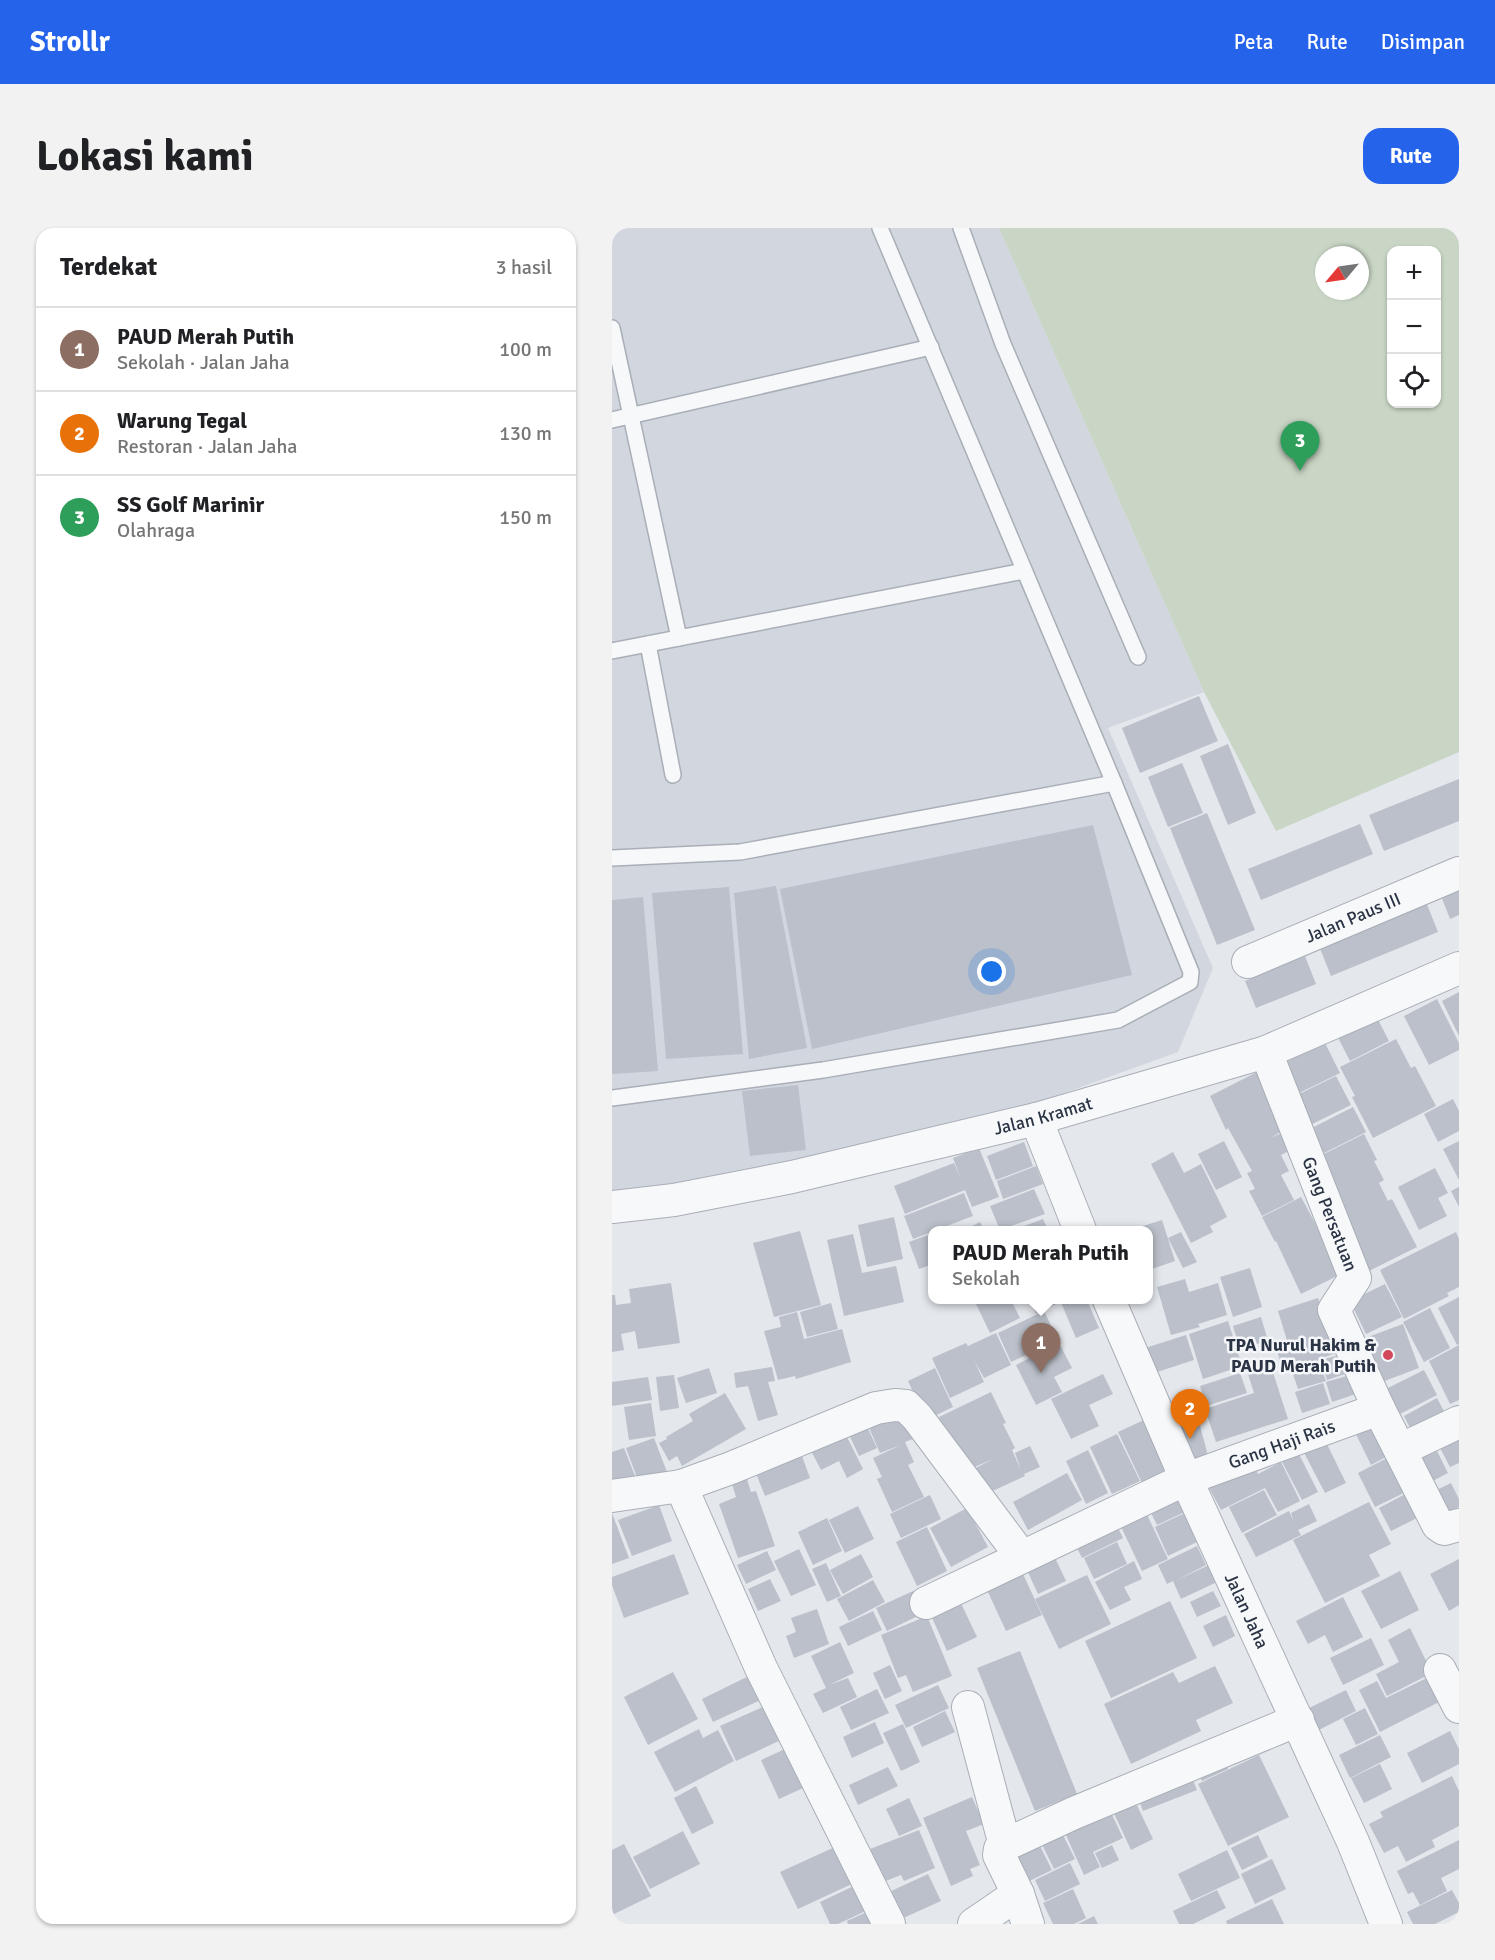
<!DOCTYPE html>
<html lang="id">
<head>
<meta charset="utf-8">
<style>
  :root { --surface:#fff; --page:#f2f2f2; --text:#202124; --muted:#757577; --line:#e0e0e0; --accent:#2563eb }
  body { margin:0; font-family:Signika,sans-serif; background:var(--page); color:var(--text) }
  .controls { position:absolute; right:18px; top:18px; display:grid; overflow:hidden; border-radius:12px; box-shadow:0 2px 4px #0004 }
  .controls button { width:54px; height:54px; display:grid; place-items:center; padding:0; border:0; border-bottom:2px solid var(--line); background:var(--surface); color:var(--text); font:30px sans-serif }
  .compass { position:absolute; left:703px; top:18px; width:54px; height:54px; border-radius:50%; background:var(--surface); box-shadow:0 2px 4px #0004; rotate:241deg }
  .you { position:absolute; left:380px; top:744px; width:21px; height:21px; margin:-15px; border:4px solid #fff; border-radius:50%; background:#1a73e8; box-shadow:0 0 0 9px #1a73e833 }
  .badge { display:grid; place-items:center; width:39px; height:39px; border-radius:50%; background:var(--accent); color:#fff; font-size:20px; font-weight:700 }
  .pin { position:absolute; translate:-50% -50px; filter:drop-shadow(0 2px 3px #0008) }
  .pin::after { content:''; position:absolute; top:32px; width:21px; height:18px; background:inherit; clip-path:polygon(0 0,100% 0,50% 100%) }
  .popup { position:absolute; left:316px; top:998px; width:225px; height:78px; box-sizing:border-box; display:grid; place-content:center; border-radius:12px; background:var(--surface); filter:drop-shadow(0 2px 4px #0005); font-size:20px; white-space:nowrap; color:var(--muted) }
  .popup b { font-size:22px; color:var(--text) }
  .popup::after { content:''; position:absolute; left:50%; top:100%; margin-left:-12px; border:12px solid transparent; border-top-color:var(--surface) }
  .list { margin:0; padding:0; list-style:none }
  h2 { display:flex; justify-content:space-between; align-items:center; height:78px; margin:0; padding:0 24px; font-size:26px }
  h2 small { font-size:20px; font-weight:400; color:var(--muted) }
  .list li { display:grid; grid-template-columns:39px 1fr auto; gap:18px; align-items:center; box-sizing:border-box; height:84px; padding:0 24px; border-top:2px solid var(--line) }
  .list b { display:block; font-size:22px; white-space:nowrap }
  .list p { margin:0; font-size:20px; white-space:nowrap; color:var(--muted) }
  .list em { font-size:20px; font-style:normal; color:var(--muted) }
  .icon { flex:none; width:33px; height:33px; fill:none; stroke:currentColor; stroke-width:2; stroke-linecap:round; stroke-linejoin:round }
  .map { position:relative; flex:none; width:847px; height:1696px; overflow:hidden; border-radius:18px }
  header { display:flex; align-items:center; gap:36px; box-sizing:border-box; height:84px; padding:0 30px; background:var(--accent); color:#fff }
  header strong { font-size:28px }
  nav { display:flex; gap:33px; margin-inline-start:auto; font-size:21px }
  .intro { display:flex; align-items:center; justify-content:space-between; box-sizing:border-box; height:144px; padding:0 36px }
  h1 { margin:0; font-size:42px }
  .button { padding:15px 27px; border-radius:18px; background:var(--accent); color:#fff; font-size:21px; font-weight:700 }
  main { display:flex; gap:36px; padding:0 36px }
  aside { flex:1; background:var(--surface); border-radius:18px; box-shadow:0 2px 4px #0004 }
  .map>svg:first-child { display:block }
  .built { fill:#d2d6de }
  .green { fill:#c9d6c5; fill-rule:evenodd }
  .building { fill:#bbc0ca }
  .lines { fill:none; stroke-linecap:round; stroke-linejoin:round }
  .service-casing { stroke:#a9aeb7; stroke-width:18 }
  .minor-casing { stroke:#a9aeb7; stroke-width:34 }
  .service { stroke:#f7f8fa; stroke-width:15 }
  .minor { stroke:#f7f8fa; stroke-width:32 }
  .poi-dot { fill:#d1495b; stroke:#f4f6f9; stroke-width:2 }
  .labels { text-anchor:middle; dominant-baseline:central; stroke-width:5; stroke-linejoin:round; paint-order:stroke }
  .street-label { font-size:18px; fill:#2b3445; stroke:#f4f6f9 }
  .poi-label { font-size:18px; font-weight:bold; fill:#2b3445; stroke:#f4f6f9; text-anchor:end }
</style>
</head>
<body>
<header>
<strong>Strollr</strong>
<nav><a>Peta</a><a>Rute</a><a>Disimpan</a></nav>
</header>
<div class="intro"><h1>Lokasi kami</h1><a class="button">Rute</a></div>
<main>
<aside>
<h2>Terdekat<small>3 hasil</small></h2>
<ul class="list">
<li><span class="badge" style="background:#8d6e63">1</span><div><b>PAUD Merah Putih</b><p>Sekolah · Jalan Jaha</p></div><em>100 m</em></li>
<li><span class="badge" style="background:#e8710a">2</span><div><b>Warung Tegal</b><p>Restoran · Jalan Jaha</p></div><em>130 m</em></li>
<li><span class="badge" style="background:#2e9e5b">3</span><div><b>SS Golf Marinir</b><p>Olahraga</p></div><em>150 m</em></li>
</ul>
</aside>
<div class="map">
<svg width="847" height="1696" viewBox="0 0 847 1696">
  <rect width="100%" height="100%" fill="#e4e7ec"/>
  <polygon class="built" points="0,0 387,0 592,464 496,500 601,740 566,824 320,913 0,970"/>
  <path class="green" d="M387 0H847V524L664 603 592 464ZM780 22H824V176H780ZM712 27H748V63H712Z"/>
  <g class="building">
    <polygon points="587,468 606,513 528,545 510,500"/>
    <polygon points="616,516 644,585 616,597 588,528"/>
    <polygon points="570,535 591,585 556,599 536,549"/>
    <polygon points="847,551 847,593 772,623 757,587"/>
    <polygon points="595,585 643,702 605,717 558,600"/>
    <polygon points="748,596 761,626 649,672 636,641"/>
    <polygon points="481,597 520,747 200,821 168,661"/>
    <polygon points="847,651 847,687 838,691 826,660"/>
    <polygon points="164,658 195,820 137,831 122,665"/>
    <polygon points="117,659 131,826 54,831 40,665"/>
    <polygon points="31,669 46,843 0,846 0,672"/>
    <polygon points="812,669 826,704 719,748 705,713"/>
    <polygon points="693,728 704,756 644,780 633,753"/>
    <polygon points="847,764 847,808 830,773"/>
    <polygon points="825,771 847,815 847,822 817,837 792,788"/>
    <polygon points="760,780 777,813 738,833 721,800"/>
    <polygon points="710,809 728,845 681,868 663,833"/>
    <polygon points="784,811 799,840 803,838 824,878 761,910 740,869 743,868 728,839"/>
    <polygon points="645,844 671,903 658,910 670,905 679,922 669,927 677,943 669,947 682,972 650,988 637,963 643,961 635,945 640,943 616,900 614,902 598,868"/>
    <polygon points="724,848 739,877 692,900 677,871"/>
    <polygon points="186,857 194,922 138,928 130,863"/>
    <polygon points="841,871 847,883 847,903 826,914 812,886"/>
    <polygon points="741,879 754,904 708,927 696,902"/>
    <polygon points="752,906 765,932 762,933 772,952 767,955 776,973 780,971 805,1019 751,1046 708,928"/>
    <polygon points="612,913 630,949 604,962 586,926"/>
    <polygon points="847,913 847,952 831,921"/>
    <polygon points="412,914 421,938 384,952 375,928"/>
    <polygon points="367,920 387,969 360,979 353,962 293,986 282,958 342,935 349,951 341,930"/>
    <polygon points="561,924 572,945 589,936 615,989 598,998 601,1004 579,1015 539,936"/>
    <polygon points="424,938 431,956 391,971 385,953"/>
    <polygon points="823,940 836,965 826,970 835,988 807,1002 786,959"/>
    <polygon points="847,959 847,979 839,963"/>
    <polygon points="422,961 433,986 388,1002 378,978"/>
    <polygon points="352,965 361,988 301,1011 292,988"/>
    <polygon points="689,969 715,1017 712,1018 727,1047 689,1066 664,1013 663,1014 650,989"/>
    <polygon points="282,989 291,1031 255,1039 246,997"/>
    <polygon points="431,991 436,1002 401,1002"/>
    <polygon points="550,992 563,1033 537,1042 537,1002 518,1002"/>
    <polygon points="368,994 372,1002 352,1002"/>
    <polygon points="188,1003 209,1077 162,1089 141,1015"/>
    <polygon points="569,1004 585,1034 571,1040 556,1010"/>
    <polygon points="844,1004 847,1011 847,1059 835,1065 837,1068 792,1091 768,1042"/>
    <polygon points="321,1005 321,1036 307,1041 297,1014"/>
    <polygon points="241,1006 250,1045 284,1038 292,1074 232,1088 215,1012"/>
    <polygon points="638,1040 650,1079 621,1089 608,1049"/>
    <polygon points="573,1051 577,1064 606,1055 615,1087 586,1096 588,1099 559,1107 545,1059"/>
    <polygon points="59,1055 68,1115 26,1121 23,1103 9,1106 12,1122 0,1124 0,1067 3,1067 4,1077 19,1075 17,1061"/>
    <polygon points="773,1056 790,1089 754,1106 738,1073"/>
    <polygon points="847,1069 847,1116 845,1117 826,1080"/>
    <polygon points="706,1070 725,1125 706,1131 714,1153 686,1161 679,1140 671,1142 665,1123 677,1119 666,1083"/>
    <polygon points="373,1072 399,1072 408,1090 378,1105 364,1076"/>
    <polygon points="418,1072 447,1072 448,1074 424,1086"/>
    <polygon points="448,1072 475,1072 487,1100 464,1110"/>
    <polygon points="219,1075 226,1101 195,1109 188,1084"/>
    <polygon points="818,1080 838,1120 812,1134 791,1094"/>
    <polygon points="432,1083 446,1112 399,1134 386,1105"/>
    <polygon points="185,1084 192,1111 230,1101 239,1134 184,1151 183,1148 166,1152 152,1103 169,1099 167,1089"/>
    <polygon points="649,1089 656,1113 628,1121 621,1098"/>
    <polygon points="616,1093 630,1138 591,1151 577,1106"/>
    <polygon points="791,1096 807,1140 762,1157 745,1113"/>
    <polygon points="384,1105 399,1137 372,1150 362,1132 372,1154 338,1170 320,1130 354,1115 356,1118"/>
    <polygon points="574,1107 582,1132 539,1146 530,1121"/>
    <polygon points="447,1115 460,1140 442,1149 450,1164 424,1177 404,1137"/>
    <polygon points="847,1117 847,1172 838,1176 817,1133"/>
    <polygon points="727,1127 733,1146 715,1152 709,1132"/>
    <polygon points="658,1135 676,1191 604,1214 593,1181 642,1165 635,1143"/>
    <polygon points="160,1139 163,1153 156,1154 166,1187 146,1193 136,1158 124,1160 122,1145"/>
    <polygon points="97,1140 105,1165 74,1175 65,1150"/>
    <polygon points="323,1140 341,1179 314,1192 296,1153"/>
    <polygon points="812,1142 825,1167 784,1188 772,1162"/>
    <polygon points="628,1145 635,1165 594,1178 588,1158"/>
    <polygon points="491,1146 501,1166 477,1177 487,1198 459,1211 439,1171"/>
    <polygon points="62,1147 67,1180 48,1183 44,1149"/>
    <polygon points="738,1147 744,1166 720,1174 714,1154"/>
    <polygon points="36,1149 40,1172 0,1178 0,1154"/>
    <polygon points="711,1155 718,1176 690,1185 683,1164"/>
    <polygon points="379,1164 394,1195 391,1196 403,1220 400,1222 409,1242 403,1225 418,1218 428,1239 412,1246 413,1248 374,1266 362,1241 381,1231 358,1241 346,1217 341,1219 327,1189"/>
    <polygon points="113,1165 134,1201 70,1238 65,1228 57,1233 47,1215 55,1211 54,1209 81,1193 77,1186"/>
    <polygon points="825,1170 836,1191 802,1208 792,1188"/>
    <polygon points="39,1175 44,1208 17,1212 12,1179"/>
    <polygon points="289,1179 303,1210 293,1214 302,1234 296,1237 312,1269 280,1284 265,1251 270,1249 261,1230 289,1217 268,1225 255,1195"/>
    <polygon points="761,1185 781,1225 759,1237 739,1196"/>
    <polygon points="585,1186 596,1228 574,1235 558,1194"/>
    <polygon points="251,1190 265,1220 247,1228 233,1198"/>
    <polygon points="534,1191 558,1244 531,1257 506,1204"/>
    <polygon points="229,1197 251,1241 235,1250 227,1233 209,1242 196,1217"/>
    <polygon points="505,1206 528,1253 500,1266 478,1219"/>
    <polygon points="710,1206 734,1255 713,1265 688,1217"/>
    <polygon points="847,1206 847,1235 838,1239 826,1216"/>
    <polygon points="42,1210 55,1244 27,1255 14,1220"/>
    <polygon points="823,1219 836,1245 815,1256 801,1230"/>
    <polygon points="12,1220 25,1253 0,1255 0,1224"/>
    <polygon points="187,1220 198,1250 153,1268 141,1238"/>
    <polygon points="684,1220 706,1264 690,1272 667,1228"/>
    <polygon points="476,1222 496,1265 474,1276 454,1233"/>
    <polygon points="781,1227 798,1262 763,1279 746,1245"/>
    <polygon points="640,1233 646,1246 669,1234 688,1273 666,1284 653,1260 609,1282 595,1256"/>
    <polygon points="455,1245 470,1272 416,1302 401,1274"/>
    <polygon points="135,1251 139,1264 144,1263 163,1318 126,1330 107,1276 124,1269 120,1256"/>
    <polygon points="839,1255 847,1271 847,1279 825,1290 814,1267"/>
    <polygon points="567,1260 577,1282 545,1297 534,1275"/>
    <polygon points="652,1262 665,1287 630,1305 617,1279"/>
    <polygon points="799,1263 811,1287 779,1303 767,1280"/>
    <polygon points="318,1267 329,1291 289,1310 278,1286"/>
    <polygon points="529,1274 556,1331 530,1343 503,1286"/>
    <polygon points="757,1274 779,1316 757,1327 768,1348 713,1375 681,1312"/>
    <polygon points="697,1276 705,1293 686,1302 689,1307 644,1329 632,1306 677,1283 682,1294 679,1285"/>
    <polygon points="47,1277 60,1313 20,1328 6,1292"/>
    <polygon points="246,1278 262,1311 233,1325 217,1292"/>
    <polygon points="355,1280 376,1319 339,1339 318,1300"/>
    <polygon points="575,1284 589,1312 556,1328 543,1299"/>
    <polygon points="0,1285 17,1330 0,1336"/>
    <polygon points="215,1290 230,1323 201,1337 186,1304"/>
    <polygon points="502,1292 511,1310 470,1330 461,1312"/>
    <polygon points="315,1299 335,1343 305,1358 284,1314"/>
    <polygon points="505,1314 515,1336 482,1351 472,1330"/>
    <polygon points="437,1317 454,1353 426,1366 409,1329"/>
    <polygon points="585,1318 594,1337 563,1353 597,1337 605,1354 569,1371 561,1353 555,1356 546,1337"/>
    <polygon points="187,1321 204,1357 179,1368 162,1333"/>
    <polygon points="155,1323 164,1342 134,1356 125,1337"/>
    <polygon points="62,1326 77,1366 12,1390 0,1357 0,1349"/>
    <polygon points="249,1326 261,1349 231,1366 218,1342"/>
    <polygon points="847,1331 847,1377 837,1383 818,1346"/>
    <polygon points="522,1333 530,1351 512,1359 519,1372 498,1382 483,1354"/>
    <polygon points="214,1335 229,1368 215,1374 200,1341"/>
    <polygon points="788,1343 807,1382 769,1401 749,1363"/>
    <polygon points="411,1346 430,1387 394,1403 375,1362"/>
    <polygon points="475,1347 499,1396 447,1421 423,1371"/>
    <polygon points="158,1351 169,1373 146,1383 136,1361"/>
    <polygon points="261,1352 273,1374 237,1393 225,1371"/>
    <polygon points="301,1363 312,1385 275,1403 264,1380"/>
    <polygon points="601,1363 609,1378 585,1389 578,1374"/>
    <polygon points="346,1369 365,1409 335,1423 317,1383"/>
    <polygon points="731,1369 751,1409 721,1424 713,1407 696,1416 684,1393"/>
    <polygon points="558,1373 585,1430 499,1470 473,1413"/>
    <polygon points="205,1381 217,1416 182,1430 174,1408 184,1404 179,1390"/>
    <polygon points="261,1383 270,1402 236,1418 227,1399"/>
    <polygon points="614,1387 623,1408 601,1419 591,1398"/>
    <polygon points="315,1388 340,1448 301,1464 294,1447 286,1450 269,1407"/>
    <polygon points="798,1400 820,1445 775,1468 764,1446 787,1434 776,1412"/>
    <polygon points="759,1410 772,1437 731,1457 718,1430"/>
    <polygon points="228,1414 242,1445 217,1457 236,1450 245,1469 211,1485 201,1466 214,1460 199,1428"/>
    <polygon points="408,1423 465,1566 423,1583 365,1440"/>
    <polygon points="278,1437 290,1463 273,1471 261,1445"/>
    <polygon points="603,1438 621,1475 584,1492 589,1503 519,1536 492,1476 561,1444 567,1455"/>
    <polygon points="61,1444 86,1491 36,1517 12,1469"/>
    <polygon points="143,1445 155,1469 101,1494 90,1471"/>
    <polygon points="825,1445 837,1469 768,1504 747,1462 765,1453 774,1470"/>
    <polygon points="326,1457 337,1480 294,1500 283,1477"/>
    <polygon points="265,1461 277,1485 239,1502 228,1479"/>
    <polygon points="734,1462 744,1483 701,1505 691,1483"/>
    <polygon points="160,1475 169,1512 124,1533 108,1498"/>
    <polygon points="753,1480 766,1506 744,1517 731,1491"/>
    <polygon points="333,1483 343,1504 310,1519 301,1499"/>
    <polygon points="263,1494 272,1515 240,1530 231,1509"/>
    <polygon points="291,1496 308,1534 289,1543 271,1505"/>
    <polygon points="87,1501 91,1510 106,1502 122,1533 63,1564 42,1524"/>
    <polygon points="838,1503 847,1521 847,1536 810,1555 795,1525"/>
    <polygon points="768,1507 779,1529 738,1550 727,1527"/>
    <polygon points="182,1517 200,1556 167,1571 149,1532"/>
    <polygon points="609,1526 616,1541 590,1553 583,1539"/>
    <polygon points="647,1527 677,1589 616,1618 586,1556"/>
    <polygon points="768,1536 780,1561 752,1575 739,1550"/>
    <polygon points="276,1539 286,1558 246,1577 237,1557"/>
    <polygon points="578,1545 585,1562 531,1583 525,1566"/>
    <polygon points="840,1548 847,1563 847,1598 820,1612 823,1619 794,1634 786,1618 772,1625 757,1596 771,1589 768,1584"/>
    <polygon points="84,1558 102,1595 80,1606 62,1570"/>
    <polygon points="360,1569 372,1596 354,1603 368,1637 358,1641 361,1648 339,1658 311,1590"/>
    <polygon points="297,1570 310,1598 287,1608 274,1581"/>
    <polygon points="522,1571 541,1611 519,1622 500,1581"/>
    <polygon points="495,1576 511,1610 481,1624 488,1639 472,1647 453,1605"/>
    <polygon points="446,1597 463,1631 442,1641 425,1606"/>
    <polygon points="307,1602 323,1640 292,1653 289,1647 271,1654 258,1621"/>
    <polygon points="71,1603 88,1636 38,1661 21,1629"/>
    <polygon points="646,1607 656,1629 630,1642 619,1620"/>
    <polygon points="423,1608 440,1642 405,1659 388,1624"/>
    <polygon points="847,1612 847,1641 829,1650 835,1663 808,1677 801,1664 796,1666 785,1643"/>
    <polygon points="12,1616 39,1668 0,1687 0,1622"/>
    <polygon points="500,1617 507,1632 490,1640 483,1625"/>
    <polygon points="225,1618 242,1655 186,1681 168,1644"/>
    <polygon points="615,1622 628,1650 579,1673 566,1646"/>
    <polygon points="660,1631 674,1661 643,1676 629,1646"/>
    <polygon points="458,1635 468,1656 433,1673 423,1652"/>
    <polygon points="316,1646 329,1673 287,1692 275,1665"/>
    <polygon points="246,1656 258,1681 226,1696 218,1696 208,1674"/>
    <polygon points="461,1661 474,1690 462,1696 441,1696 431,1675"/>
    <polygon points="605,1662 614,1680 581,1696 567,1696 561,1683"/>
    <polygon points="840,1662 847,1675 847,1684 823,1696 801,1696 795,1684"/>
    <polygon points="660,1671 672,1696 615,1696 614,1693"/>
    <polygon points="257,1683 263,1696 236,1696 235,1693"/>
    <polygon points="482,1688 486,1696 466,1696"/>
  </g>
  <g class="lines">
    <defs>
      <g id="service">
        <polyline points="349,0 391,116 526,429"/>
        <polyline points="0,100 67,410"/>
        <polyline points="0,192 319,119"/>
        <polyline points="36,416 61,547"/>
        <polyline points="0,423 412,343"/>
        <polyline points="0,630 128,624 502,555"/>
        <polyline points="0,870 211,842 506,792 578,754 579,744 502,555 268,0"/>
      </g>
      <g id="minor">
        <path id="s1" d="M636 734 847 645"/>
        <path id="s2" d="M654 824 743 1050 722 1082 767 1181 826 1297 832 1301 847 1297"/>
        <polyline points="424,891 468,1002"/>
        <path id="s3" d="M0 979 62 972 180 949 424 891 654 824 847 740"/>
        <path id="s4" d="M497 1072 574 1251 741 1614 774 1696"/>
        <polyline points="788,1222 847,1194"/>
        <polyline points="69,1258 149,1440 277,1696"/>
        <polyline points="0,1268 69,1258 119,1240 264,1180 283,1177 294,1178 305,1189 409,1328"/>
        <path id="s5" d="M314 1375 574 1251 767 1181"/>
        <polyline points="828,1442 847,1479"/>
        <polyline points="356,1479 393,1617"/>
        <polyline points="362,1696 406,1666"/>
        <polyline points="416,1696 406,1666 387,1627 388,1621 393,1617 462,1585 686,1492"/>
      </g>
    </defs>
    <use href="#service" class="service-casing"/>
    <use href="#minor" class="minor-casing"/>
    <use href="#service" class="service"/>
    <use href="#minor" class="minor"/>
  </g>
  <circle class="poi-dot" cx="776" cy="1127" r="6"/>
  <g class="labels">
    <g class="street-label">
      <text stroke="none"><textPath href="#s1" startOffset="114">Jalan Paus III</textPath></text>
      <text stroke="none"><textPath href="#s3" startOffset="441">Jalan Kramat</textPath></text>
      <text stroke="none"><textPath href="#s2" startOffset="174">Gang Persatuan</textPath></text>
      <text stroke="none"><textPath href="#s5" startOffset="390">Gang Haji Rais</textPath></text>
      <text stroke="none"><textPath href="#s4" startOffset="340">Jalan Jaha</textPath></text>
    </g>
    <g class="poi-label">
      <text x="764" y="1117">TPA Nurul Hakim &amp;<tspan x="764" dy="21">PAUD Merah Putih</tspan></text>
    </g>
  </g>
</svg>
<div class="controls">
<button>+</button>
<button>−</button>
<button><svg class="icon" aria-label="locate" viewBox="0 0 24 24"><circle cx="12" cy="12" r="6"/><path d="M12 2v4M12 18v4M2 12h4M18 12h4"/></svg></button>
</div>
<svg class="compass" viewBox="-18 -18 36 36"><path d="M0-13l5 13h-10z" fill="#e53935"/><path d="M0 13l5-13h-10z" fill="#757577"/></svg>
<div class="you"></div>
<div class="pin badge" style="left:429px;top:1145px;background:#8d6e63">1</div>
<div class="popup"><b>PAUD Merah Putih</b>Sekolah</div>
<div class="pin badge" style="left:578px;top:1211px;background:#e8710a">2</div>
<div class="pin badge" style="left:688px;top:243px;background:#2e9e5b">3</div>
</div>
</main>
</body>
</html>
